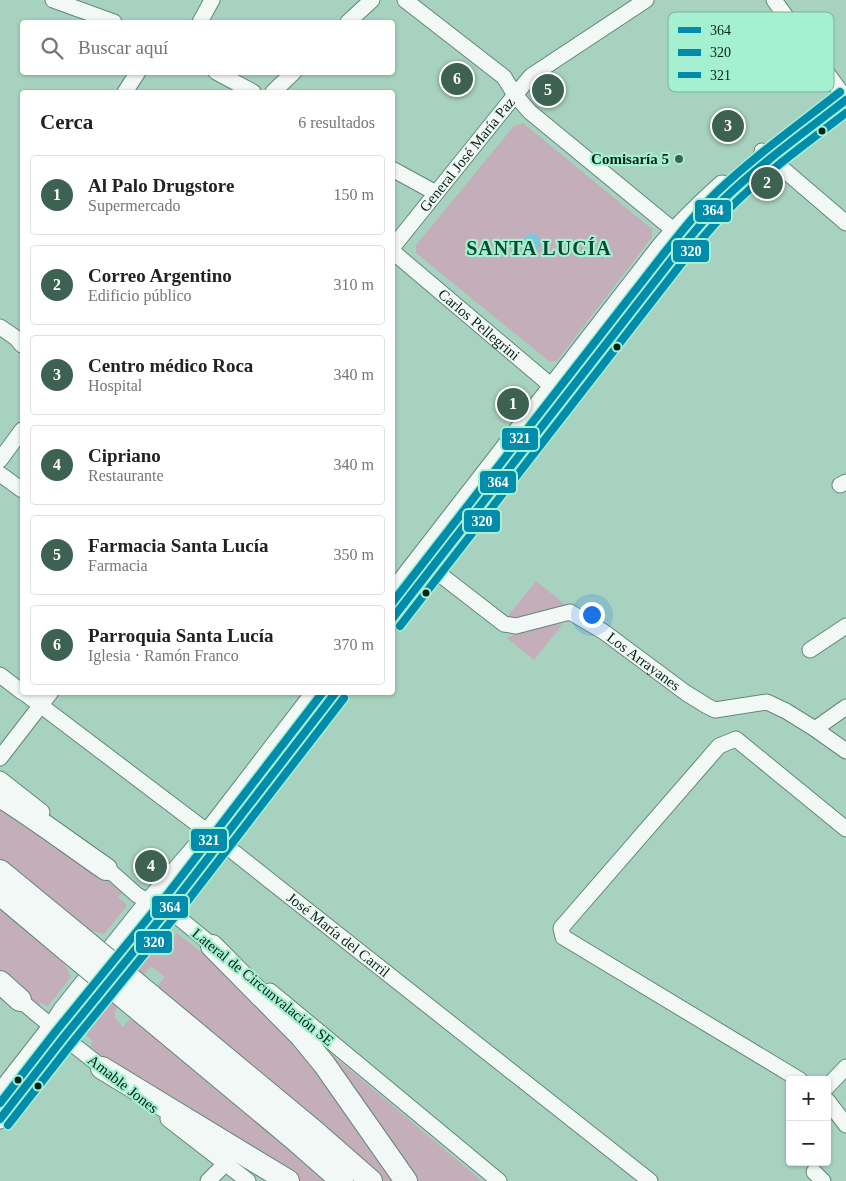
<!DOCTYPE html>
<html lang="es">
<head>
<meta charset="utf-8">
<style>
  :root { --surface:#fff; --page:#f6f6f6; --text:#222; --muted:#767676; --line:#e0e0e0; --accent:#3d6153 }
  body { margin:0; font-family:"Times New Roman",serif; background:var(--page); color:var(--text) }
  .controls { position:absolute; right:15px; bottom:15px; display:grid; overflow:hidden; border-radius:5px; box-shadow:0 1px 4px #0004 }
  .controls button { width:45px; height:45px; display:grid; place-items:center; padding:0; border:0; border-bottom:1px solid var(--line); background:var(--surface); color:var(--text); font:25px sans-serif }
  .you { position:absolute; left:591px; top:614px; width:18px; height:18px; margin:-12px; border:4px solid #fff; border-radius:50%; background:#1a73e8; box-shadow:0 0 0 8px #1a73e833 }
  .badge { display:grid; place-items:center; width:32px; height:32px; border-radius:50%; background:var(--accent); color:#fff; font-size:16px; font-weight:700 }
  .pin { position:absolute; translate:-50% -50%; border:2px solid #fff; box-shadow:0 1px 5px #0006 }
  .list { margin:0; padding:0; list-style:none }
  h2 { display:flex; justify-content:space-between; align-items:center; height:65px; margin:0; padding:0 20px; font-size:21px }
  h2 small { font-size:16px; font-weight:400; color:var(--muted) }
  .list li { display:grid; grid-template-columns:32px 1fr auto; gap:15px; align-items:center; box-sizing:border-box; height:80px; margin:0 10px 10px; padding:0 10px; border:1px solid var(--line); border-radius:5px }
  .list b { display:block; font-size:19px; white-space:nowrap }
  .list p { margin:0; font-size:16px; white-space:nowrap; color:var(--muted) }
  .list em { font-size:16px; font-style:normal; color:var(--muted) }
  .icon { flex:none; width:28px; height:28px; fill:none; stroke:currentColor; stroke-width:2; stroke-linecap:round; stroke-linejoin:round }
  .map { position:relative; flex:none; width:846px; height:1181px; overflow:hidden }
  .search { position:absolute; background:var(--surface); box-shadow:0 1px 4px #0004; left:20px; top:20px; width:375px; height:55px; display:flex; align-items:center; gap:12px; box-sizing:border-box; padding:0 18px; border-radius:5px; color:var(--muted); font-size:19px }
  .panel { position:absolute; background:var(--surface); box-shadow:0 1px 4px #0004; left:20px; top:90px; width:375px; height:605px; border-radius:5px }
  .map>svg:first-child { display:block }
  .green { fill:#c3aeba }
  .water { fill:#74c8df }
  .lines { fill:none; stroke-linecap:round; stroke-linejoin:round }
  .minor-casing { stroke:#638679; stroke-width:17 }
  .major-casing { stroke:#638679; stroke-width:21 }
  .highway-casing { stroke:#638679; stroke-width:24 }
  .minor { stroke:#f2f8f6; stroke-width:15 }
  .major { stroke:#f2f8f6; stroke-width:19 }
  .highway { stroke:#f2f8f6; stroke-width:22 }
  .highway-bridge-casing { stroke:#638679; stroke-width:24; stroke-linecap:butt }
  .highway-bridge { stroke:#f2f8f6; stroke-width:22 }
  .bus-1-casing { stroke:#a4f0d1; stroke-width:11 }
  .bus-2-casing { stroke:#a4f0d1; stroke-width:11 }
  .bus-3-casing { stroke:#a4f0d1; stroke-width:11 }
  .bus-1 { stroke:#018cab; stroke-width:8 }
  .bus-2 { stroke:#018cab; stroke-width:8 }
  .bus-3 { stroke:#018cab; stroke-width:8 }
  .bus-dot { fill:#032419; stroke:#a4f0d1; stroke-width:2 }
  .poi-dot { fill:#3d6153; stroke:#a4f0d1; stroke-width:2 }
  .labels { text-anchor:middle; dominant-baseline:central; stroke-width:4.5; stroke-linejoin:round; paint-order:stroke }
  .street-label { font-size:15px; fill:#032419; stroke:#a4f0d1 }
  .poi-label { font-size:15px; font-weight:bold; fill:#032419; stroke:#a4f0d1; text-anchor:end }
  .district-label { font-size:20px; font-weight:bold; letter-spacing:1px; fill:#084935; stroke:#a4f0d1 }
  .key { fill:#a4f0d1; stroke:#74b39a; stroke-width:1 }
  .key-label { font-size:14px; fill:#032419 }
  .line-badge { stroke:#a4f0d1; stroke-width:2 }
  .badge-label { font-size:14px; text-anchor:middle; font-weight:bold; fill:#fff }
</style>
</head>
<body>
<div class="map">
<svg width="846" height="1181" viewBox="0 0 846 1181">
  <rect width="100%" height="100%" fill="#a8d2c0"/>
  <g class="green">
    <polygon points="523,123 652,229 652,237 557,361 550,362 416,253 416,245 514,126"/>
    <polygon points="536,581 567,606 518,621 507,617"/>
    <polygon points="556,624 562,625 534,660 507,638 516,634"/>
    <polygon points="0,800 68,847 122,893 118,897 126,904 126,907 104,934 84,929 0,859"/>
    <polygon points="0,907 62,958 71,977 48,1006 46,1006 41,1002 39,1005 0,973"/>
    <polygon points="166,933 168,933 174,937 177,933 259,998 401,1181 383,1181 328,1131 156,988 165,977 151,966 144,975 137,970"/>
    <polygon points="112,1002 118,1007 115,1012 115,1018 123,1027 132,1017 328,1181 295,1181 112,1064 90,1046 93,1041 86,1035"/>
    <polygon points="319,1044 482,1181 415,1181"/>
  </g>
  <circle class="water" cx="532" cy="242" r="8"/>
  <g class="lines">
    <defs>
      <g id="minor">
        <polyline points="53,0 114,22"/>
        <polyline points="405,0 504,77 515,95 530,112 682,237"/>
        <polyline points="774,0 846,99"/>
        <polyline points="200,22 212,0"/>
        <polyline points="348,22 372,0"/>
        <polyline points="216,72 253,92"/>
        <polyline points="125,92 138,72"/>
        <polyline points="273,92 294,72"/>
        <polyline points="762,151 846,223"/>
        <polyline points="392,169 436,193"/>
        <path id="s1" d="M392 248 515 95 531 76 646 0"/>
        <path id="s2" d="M392 251 561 394"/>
        <polyline points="0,327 16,338 22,345"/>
        <polyline points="0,460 22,430"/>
        <polyline points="0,474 22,490"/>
        <polyline points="840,485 846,482"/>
        <path id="s3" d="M424 562 504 624 516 626 570 612 604 632 686 693 707 706 715 710 767 702 786 711 815 729 846 751"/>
        <polyline points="810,650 846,626"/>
        <polyline points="0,675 22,692"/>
        <path id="s4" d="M23 692 221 842 650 1181"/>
        <polyline points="815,729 846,707"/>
        <polyline points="0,758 51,692"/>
        <polyline points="0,779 42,812"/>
        <polyline points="101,863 137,895 179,918 218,950"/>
        <polyline points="270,991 499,1181"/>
        <polyline points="14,995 75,1046 108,1072"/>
        <polyline points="800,1080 563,937 561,928 719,746 736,739 846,829"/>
        <polyline points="827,1087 846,1067"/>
        <polyline points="827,1100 846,1125"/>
        <polyline points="168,1119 248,1181"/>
        <polyline points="814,1172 823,1181"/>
        <polyline points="208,1181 226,1163"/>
      </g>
      <g id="major">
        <path d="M392 594 660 248C679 225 700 205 722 185"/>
        <polyline points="392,620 673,258 705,219 724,199 757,169 846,100"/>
        <polyline points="0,1094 52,1027 63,1010 149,902 200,843 316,692"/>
        <polyline points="0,1119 64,1037 178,897 336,692"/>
      </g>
      <g id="highway">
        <path d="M0 796C37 819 71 845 106 869"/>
        <polyline points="0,871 79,936"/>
        <polyline points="0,894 68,951"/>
        <polyline points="212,946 301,1036 324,1064 406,1181"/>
        <polyline points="0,982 20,1000"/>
        <polyline points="150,995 315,1132 371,1181"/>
        <polyline points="138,1009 293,1138 342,1181"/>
        <polyline points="102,1068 288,1181"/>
      </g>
    </defs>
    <use href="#minor" class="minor-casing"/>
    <use href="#major" class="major-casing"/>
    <use href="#highway" class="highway-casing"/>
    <use href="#minor" class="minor"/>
    <use href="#major" class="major"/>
    <use href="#highway" class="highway"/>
    <defs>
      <g id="highway-bridge">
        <polyline points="79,936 150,995"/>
        <polyline points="68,951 138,1009"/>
      </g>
    </defs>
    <use href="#highway-bridge" class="highway-bridge-casing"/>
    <use href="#highway-bridge" class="highway-bridge"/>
    <defs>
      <g id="bus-1">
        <path d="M392 619 673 258C689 238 705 218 723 200 761 163 805 132 846 100"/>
        <polyline points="0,1119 64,1037 178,897 336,692"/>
      </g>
      <g id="bus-2">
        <path d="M400 626 681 264C697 245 713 224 731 207 766 172 807 143 846 113"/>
        <polyline points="8,1125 72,1043 186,903 344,698"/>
      </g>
      <g id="bus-3">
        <path d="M392 603 665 252C682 231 698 210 718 191 756 155 799 124 840 92"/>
        <polyline points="0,1103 56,1031 170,891 323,692"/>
      </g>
    </defs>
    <use href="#bus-1" class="bus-1-casing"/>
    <use href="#bus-2" class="bus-2-casing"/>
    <use href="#bus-3" class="bus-3-casing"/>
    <use href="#bus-1" class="bus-1"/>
    <use href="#bus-2" class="bus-2"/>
    <use href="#bus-3" class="bus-3"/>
  </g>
  <g class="bus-dot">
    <circle cx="822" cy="131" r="4.5"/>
    <circle cx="617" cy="347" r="4.5"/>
    <circle cx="426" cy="593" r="4.5"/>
    <circle cx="18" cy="1080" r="4.5"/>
    <circle cx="38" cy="1086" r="4.5"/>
  </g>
  <circle class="poi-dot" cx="679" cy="159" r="5"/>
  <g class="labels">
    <g class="street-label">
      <text stroke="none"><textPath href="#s1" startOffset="120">General José María Paz</textPath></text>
      <text stroke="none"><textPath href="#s2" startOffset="114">Carlos Pellegrini</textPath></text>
      <text stroke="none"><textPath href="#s3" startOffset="258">Los Arrayanes</textPath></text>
      <text stroke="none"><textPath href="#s4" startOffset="398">José María del Carril</textPath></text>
      <text transform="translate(263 987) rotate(39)">Lateral de Circunvalación SE</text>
      <text transform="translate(123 1084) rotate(38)">Amable Jones</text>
    </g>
    <g class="poi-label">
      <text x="669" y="159">Comisaría 5</text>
    </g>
    <g class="district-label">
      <text x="539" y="248">SANTA LUCÍA</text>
    </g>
  </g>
  <rect x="668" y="12" width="166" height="80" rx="8" class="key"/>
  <rect x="678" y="27" width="23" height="6" fill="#018cab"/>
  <rect x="678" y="49" width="23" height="7" fill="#018cab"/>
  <rect x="678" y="72" width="23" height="6" fill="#018cab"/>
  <g class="key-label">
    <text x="710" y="35">364</text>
    <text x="710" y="57">320</text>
    <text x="710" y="80">321</text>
  </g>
  <g class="line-badge">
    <rect x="694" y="199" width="38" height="24" rx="5" fill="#018cab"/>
    <rect x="672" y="239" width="38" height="24" rx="5" fill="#018cab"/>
    <rect x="501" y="427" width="38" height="24" rx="5" fill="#018cab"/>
    <rect x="479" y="470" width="38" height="24" rx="5" fill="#018cab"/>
    <rect x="463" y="509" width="38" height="24" rx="5" fill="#018cab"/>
    <rect x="190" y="828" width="38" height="24" rx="5" fill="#018cab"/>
    <rect x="151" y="895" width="38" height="24" rx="5" fill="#018cab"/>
    <rect x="135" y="930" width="38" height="24" rx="5" fill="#018cab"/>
  </g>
  <g class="badge-label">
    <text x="713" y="215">364</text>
    <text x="691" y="256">320</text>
    <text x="520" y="443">321</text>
    <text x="498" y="487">364</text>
    <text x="482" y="526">320</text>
    <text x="209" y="845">321</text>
    <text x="170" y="912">364</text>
    <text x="154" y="947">320</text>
  </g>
</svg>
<div class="controls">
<button>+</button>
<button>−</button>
</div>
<div class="you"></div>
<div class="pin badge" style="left:513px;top:404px">1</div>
<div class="pin badge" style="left:767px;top:183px">2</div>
<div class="pin badge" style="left:728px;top:126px">3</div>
<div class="pin badge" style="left:151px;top:866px">4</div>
<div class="pin badge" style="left:548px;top:90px">5</div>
<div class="pin badge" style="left:457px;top:79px">6</div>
<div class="search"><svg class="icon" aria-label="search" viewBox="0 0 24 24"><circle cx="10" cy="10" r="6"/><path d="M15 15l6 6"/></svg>Buscar aquí</div>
<section class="panel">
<h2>Cerca<small>6 resultados</small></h2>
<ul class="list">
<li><span class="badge">1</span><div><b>Al Palo Drugstore</b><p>Supermercado</p></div><em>150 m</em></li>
<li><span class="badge">2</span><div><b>Correo Argentino</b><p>Edificio público</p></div><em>310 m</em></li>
<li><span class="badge">3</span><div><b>Centro médico Roca</b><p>Hospital</p></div><em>340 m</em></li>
<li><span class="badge">4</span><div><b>Cipriano</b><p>Restaurante</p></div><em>340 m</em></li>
<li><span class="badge">5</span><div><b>Farmacia Santa Lucía</b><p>Farmacia</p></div><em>350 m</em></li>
<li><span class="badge">6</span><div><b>Parroquia Santa Lucía</b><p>Iglesia · Ramón Franco</p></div><em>370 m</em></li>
</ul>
</section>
</div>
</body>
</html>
